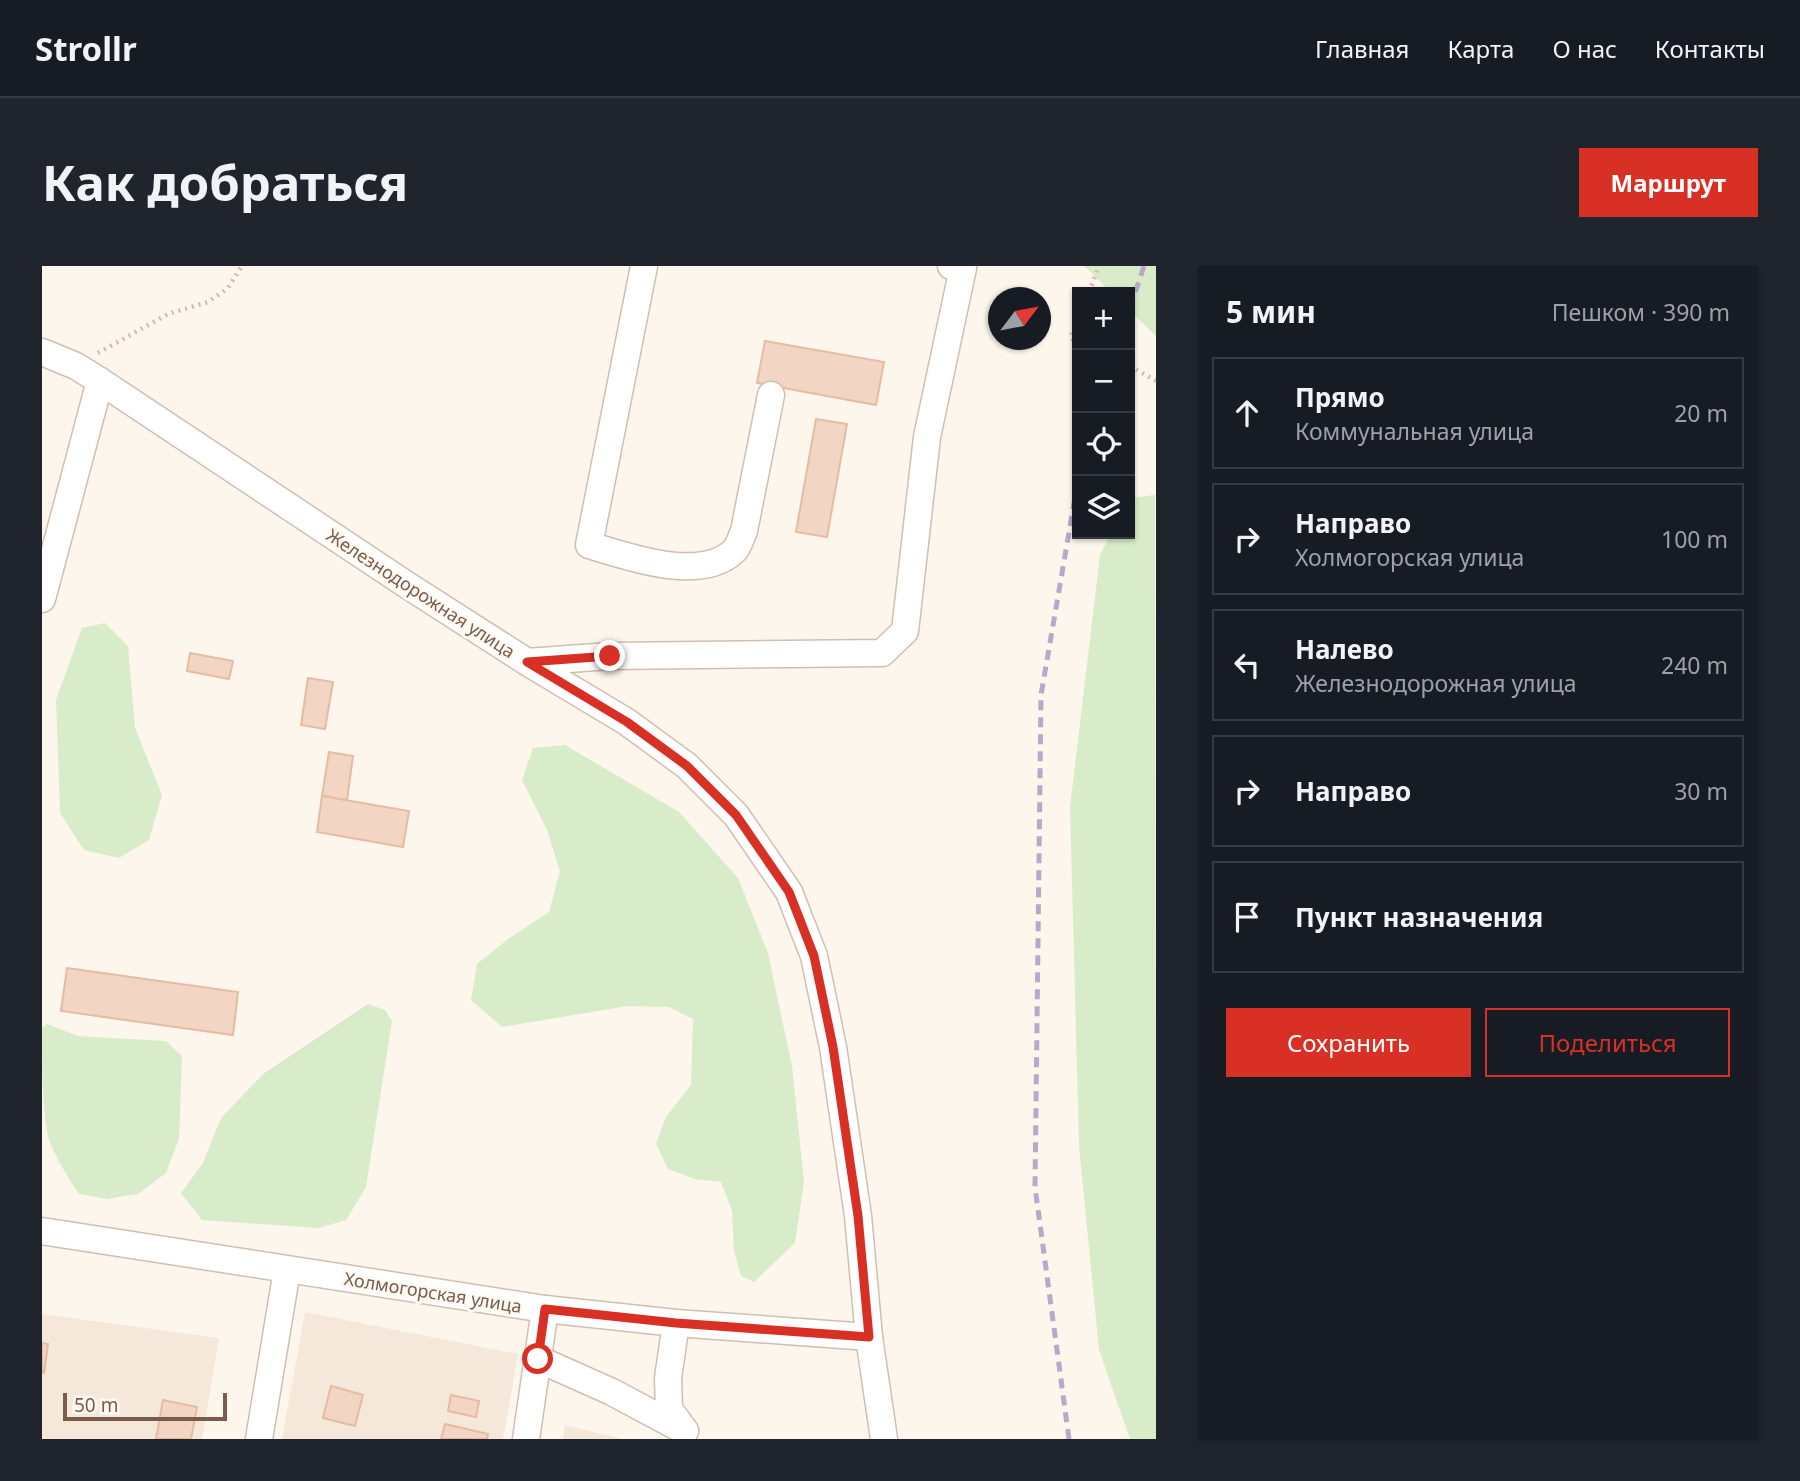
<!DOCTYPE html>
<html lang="ru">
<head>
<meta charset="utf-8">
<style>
  :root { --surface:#171b24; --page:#20242c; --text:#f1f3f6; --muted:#9ea1a6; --line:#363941; --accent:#d93025 }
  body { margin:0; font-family:"Noto Sans",sans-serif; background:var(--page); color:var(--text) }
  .controls { position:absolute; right:21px; top:21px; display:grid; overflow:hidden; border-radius:0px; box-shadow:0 2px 5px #0004 }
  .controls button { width:63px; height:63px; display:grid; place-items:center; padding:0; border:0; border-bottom:2px solid var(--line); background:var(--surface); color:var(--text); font:35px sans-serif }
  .compass { position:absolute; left:946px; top:21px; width:63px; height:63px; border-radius:50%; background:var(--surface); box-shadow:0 2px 5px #0004; rotate:58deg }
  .scale { position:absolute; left:21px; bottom:18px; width:164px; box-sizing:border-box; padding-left:7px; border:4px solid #7a5c4d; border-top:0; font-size:19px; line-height:24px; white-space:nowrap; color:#7a5c4d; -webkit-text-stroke:5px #fffaf3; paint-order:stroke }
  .stop { position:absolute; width:21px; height:21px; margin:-16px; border:5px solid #d93025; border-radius:50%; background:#fff }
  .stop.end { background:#d93025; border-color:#fff; box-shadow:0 2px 7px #0008 }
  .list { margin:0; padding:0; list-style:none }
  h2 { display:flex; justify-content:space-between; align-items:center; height:91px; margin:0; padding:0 28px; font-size:30px }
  h2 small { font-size:23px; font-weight:400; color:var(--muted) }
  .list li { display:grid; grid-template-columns:46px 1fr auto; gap:21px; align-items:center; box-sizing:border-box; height:112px; margin:0 14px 14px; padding:0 14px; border:2px solid var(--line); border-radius:0px }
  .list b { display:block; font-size:26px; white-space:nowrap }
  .list p { margin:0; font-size:23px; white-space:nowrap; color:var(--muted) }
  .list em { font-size:23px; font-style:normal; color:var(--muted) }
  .actions { display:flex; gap:14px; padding:21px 28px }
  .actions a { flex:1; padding:16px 0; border:2px solid var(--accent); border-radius:0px; text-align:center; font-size:24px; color:var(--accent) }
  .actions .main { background:var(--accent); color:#fff }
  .icon { flex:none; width:38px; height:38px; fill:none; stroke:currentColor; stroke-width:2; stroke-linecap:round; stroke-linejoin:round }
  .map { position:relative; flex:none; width:1114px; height:1173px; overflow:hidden; border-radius:0px }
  header { display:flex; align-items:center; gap:42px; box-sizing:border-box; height:98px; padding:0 35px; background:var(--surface); border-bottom:2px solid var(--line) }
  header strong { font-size:33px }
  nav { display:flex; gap:38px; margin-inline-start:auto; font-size:24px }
  .intro { display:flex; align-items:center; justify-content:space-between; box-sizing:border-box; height:168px; padding:0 42px }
  h1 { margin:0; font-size:49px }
  .button { padding:18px 32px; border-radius:0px; background:var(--accent); color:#fff; font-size:24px; font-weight:700 }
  main { display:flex; gap:42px; padding:0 42px }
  aside { flex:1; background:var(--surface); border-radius:0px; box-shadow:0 2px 5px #0004 }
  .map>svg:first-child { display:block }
  .residential { fill:#f5e8da }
  .green { fill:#d8ecc9 }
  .building { fill:#f3d5c3; stroke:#e6bba3; stroke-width:2 }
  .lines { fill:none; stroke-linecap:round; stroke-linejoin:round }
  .minor-casing { stroke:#d1beb0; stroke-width:29 }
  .path { stroke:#d9b8a5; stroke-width:4.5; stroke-dasharray:2 5; stroke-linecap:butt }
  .minor { stroke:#fff; stroke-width:26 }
  .rail { stroke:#b9a8c9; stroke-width:5; stroke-dasharray:10 7; stroke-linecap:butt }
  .route { stroke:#d93025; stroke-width:9 }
  .labels { text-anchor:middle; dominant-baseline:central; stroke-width:6; stroke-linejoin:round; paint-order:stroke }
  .street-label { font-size:18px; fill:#7a5c4d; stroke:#fffaf3 }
</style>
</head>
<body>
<header>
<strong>Strollr</strong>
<nav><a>Главная</a><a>Карта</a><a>О нас</a><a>Контакты</a></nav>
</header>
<div class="intro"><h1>Как добраться</h1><a class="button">Маршрут</a></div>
<main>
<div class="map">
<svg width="1114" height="1173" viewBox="0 0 1114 1173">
  <rect width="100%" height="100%" fill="#fdf6ec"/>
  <g class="residential">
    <polygon points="263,1046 476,1088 461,1173 240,1173"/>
    <polygon points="0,1048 177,1072 160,1173 0,1173"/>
    <polygon points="523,1159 580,1173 521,1173"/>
  </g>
  <g class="green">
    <polygon points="1042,0 1114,0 1114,70 1088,45 1088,26 1069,26"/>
    <polygon points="1113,229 1114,1173 1088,1173 1057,1084 1037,880 1028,541 1058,289 1069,268 1088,268 1088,232"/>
    <polygon points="63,357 86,380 93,462 120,529 107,574 77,592 42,584 18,547 14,434 40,362"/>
    <polygon points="523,479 637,546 696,612 726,687 750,800 762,916 753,977 712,1016 699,1010 692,985 690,945 679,916 653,913 626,903 614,878 624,851 649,819 651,753 627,741 586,740 460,761 429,734 435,698 466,673 507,646 518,605 505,564 480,514 491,482"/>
    <polygon points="326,738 343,744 350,755 324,921 304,954 277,962 160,954 139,927 161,897 179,852 221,808"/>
    <path d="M5 758 36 770 124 775 140 790 137 873 124 907 96 928 65 933 37 928C25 910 13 891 6 871 0 837 0 797 0 762Z"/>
  </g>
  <g class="building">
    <polygon points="723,75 842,96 834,139 715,117"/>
    <polygon points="774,153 805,158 785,271 754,266"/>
    <polygon points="148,387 191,395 187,413 145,405"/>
    <polygon points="266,412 291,416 283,463 259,459"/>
    <polygon points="287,486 311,490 305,534 280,530"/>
    <polygon points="280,530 367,545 361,581 275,566"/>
    <polygon points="25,702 196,726 191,769 19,745"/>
    <polygon points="0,1077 6,1078 2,1107 0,1106"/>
    <polygon points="289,1120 321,1129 313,1160 281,1152"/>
    <polygon points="409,1129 437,1135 434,1151 406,1145"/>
    <polygon points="121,1134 155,1141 149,1173 114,1173"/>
    <polygon points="403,1158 446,1168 445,1173 399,1173"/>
  </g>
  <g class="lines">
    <defs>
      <g id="minor">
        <path d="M602 0 547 279C587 291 658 317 692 285 697 280 699 271 702 265L729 129"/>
        <polyline points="0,86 34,100 58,115 365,319 485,396 585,456 645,500 694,549 747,626 772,690 791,781 816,950 827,1071 842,1173"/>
        <polyline points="0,333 58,115"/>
        <polyline points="485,396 568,390 840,387 863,365 885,171 921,2 909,0"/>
        <polyline points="0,965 503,1043 634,1057 827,1071"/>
        <polyline points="634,1057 626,1112 627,1143 643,1165"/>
        <polyline points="496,1093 570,1126 643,1165"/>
        <polyline points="217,1173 245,1004"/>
        <polyline points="484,1173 503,1043"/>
      </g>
    </defs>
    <use href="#minor" class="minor-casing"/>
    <g class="path">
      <polyline points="1047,26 1057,0"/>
      <polyline points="1035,54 1028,72 1035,76"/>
      <polyline points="56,87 126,48 166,36 186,22 200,0"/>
      <polyline points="1088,100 1114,115"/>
    </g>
    <use href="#minor" class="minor"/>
    <g class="rail">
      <polyline points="1088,42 1102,0"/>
      <polyline points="1027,1173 993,921 999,429 1035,220"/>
    </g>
  </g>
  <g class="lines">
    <polyline class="route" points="496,1093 503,1043 634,1057 827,1071 816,950 791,781 772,690 747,626 694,549 645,500 585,456 485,396 568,390"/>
  </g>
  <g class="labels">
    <g class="street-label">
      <text transform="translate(379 327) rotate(33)">Железнодорожная улица</text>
      <text transform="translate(391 1026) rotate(9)">Холмогорская улица</text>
    </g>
  </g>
</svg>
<div class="controls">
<button>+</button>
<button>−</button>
<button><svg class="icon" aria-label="locate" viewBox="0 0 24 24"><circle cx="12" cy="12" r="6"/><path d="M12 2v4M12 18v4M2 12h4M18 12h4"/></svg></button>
<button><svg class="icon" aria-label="layers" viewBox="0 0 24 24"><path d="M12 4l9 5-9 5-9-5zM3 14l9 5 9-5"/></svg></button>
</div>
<svg class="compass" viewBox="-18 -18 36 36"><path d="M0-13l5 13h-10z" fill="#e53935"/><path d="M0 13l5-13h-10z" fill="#9ea1a6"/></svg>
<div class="scale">50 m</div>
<div class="stop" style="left:496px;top:1093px"></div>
<div class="stop end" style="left:568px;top:390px"></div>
</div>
<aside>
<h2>5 мин<small>Пешком · 390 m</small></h2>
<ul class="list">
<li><svg class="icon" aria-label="ahead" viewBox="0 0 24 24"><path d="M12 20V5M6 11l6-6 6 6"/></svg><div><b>Прямо</b><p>Коммунальная улица</p></div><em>20 m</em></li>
<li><svg class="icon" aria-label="right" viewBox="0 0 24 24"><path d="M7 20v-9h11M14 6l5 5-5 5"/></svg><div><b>Направо</b><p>Холмогорская улица</p></div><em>100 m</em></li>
<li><svg class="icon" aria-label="left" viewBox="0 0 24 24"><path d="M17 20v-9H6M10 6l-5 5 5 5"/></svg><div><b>Налево</b><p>Железнодорожная улица</p></div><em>240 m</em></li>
<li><svg class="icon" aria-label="right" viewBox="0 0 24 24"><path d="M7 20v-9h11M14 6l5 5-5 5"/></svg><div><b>Направо</b></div><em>30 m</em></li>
<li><svg class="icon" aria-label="arrive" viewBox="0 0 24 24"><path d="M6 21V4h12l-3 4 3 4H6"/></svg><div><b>Пункт назначения</b></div></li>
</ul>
<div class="actions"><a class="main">Сохранить</a><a>Поделиться</a></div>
</aside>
</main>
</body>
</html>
